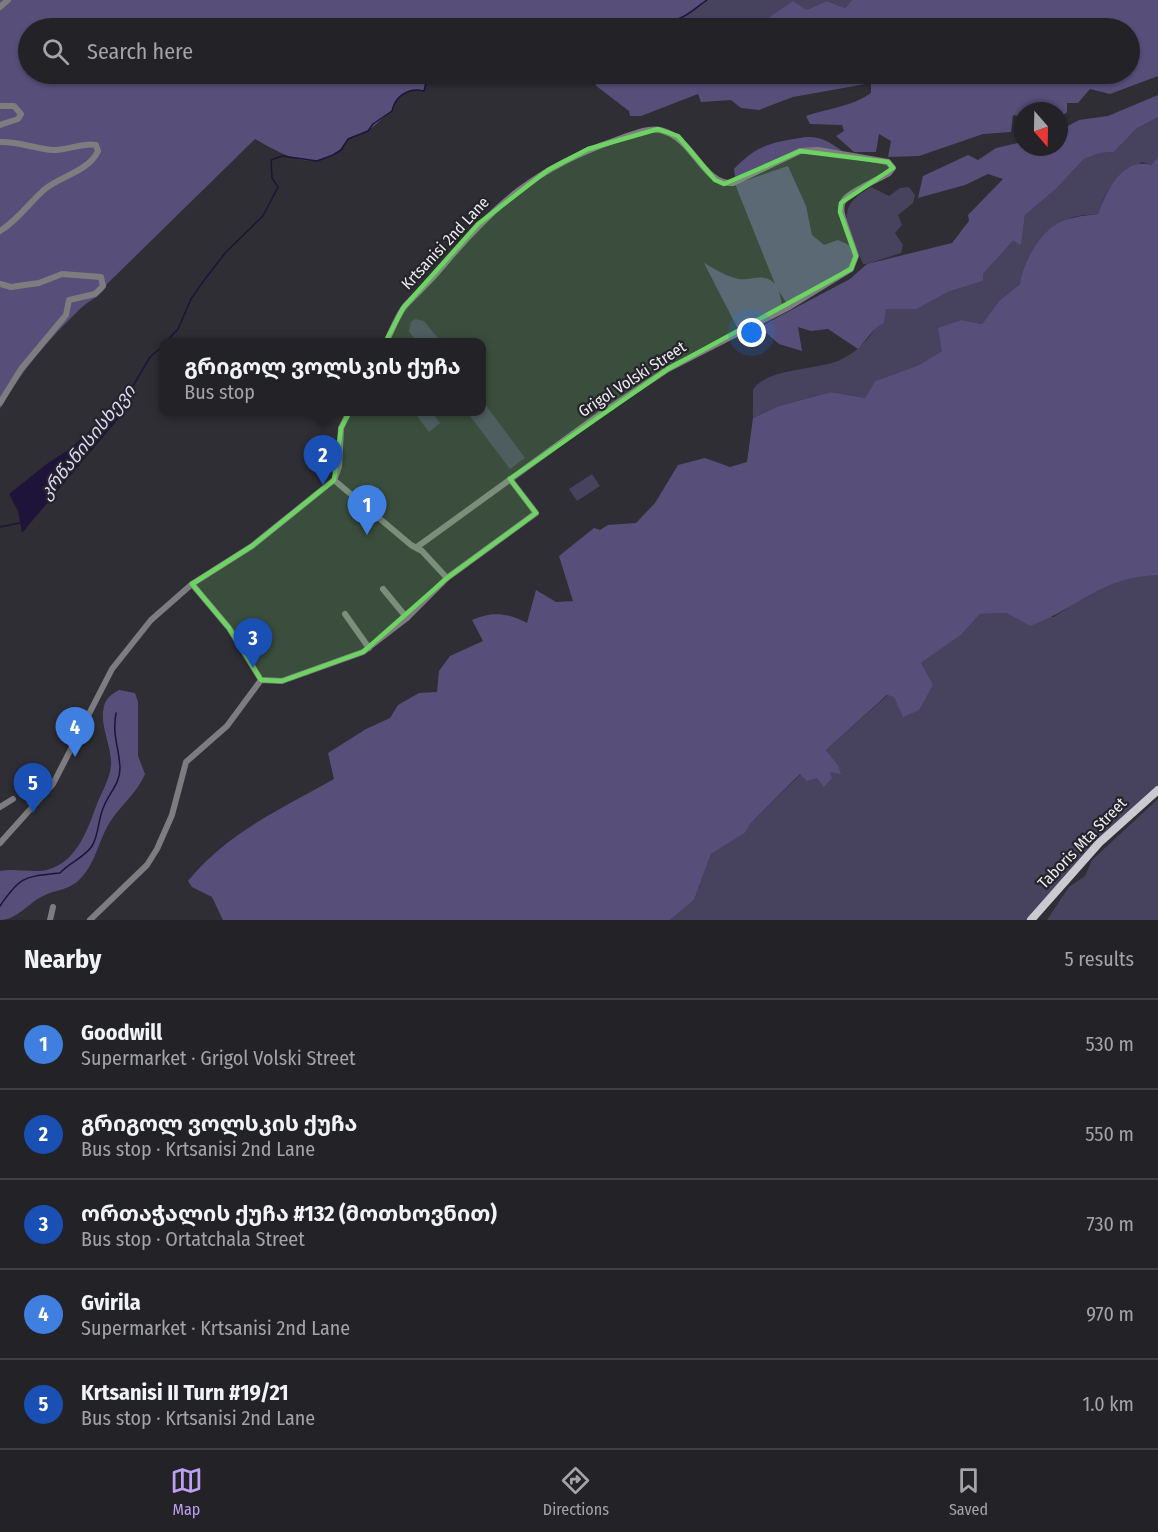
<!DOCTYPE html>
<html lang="en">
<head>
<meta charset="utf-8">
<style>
  :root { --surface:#232227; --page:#2f2f33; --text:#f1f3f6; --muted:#a3a4a7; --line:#403f44; --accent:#bca0f2 }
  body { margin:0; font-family:"Fira Sans Condensed","Noto Sans Georgian",sans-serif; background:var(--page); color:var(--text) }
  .compass { position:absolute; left:1014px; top:102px; width:54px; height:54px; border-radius:50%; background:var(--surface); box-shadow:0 2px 4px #0004; rotate:160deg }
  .you { position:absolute; left:752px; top:333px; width:21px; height:21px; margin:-15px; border:4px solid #fff; border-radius:50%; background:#1a73e8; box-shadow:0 0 0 9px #1a73e833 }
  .badge { display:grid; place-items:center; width:39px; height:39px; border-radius:50%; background:var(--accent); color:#fff; font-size:20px; font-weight:700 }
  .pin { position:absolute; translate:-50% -50px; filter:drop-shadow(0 2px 3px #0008) }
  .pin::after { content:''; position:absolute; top:32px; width:21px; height:18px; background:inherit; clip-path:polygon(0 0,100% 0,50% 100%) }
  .popup { position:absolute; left:159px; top:338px; width:327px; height:78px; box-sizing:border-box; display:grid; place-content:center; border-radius:12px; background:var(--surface); filter:drop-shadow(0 2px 4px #0005); font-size:20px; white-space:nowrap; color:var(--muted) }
  .popup b { font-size:22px; color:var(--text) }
  .popup::after { content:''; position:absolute; left:50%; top:100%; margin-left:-12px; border:12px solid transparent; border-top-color:var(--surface) }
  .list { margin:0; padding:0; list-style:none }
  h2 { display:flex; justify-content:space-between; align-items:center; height:78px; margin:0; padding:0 24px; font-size:26px }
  h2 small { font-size:20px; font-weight:400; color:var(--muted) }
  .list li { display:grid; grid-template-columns:39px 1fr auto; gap:18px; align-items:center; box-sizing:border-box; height:90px; padding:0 24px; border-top:2px solid var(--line) }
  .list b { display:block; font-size:22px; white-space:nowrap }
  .list p { margin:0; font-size:20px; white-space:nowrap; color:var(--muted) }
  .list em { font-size:20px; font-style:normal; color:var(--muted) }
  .icon { flex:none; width:33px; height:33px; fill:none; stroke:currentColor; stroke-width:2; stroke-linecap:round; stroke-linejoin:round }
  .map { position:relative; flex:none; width:1158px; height:920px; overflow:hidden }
  .search { position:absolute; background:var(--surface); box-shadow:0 2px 4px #0004; left:18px; right:18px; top:18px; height:66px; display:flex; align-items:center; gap:15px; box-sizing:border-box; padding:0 21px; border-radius:33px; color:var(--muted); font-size:22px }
  .sheet { height:528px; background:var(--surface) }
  nav { display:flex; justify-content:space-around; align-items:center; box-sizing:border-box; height:84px; border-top:2px solid var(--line); background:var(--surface); font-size:16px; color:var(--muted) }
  nav a { display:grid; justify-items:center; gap:3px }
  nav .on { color:var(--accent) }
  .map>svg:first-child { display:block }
  .green { fill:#47425e }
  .forest { fill:#574f79 }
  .water { fill:#1e1439 }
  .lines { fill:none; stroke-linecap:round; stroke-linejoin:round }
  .stream { stroke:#1e1439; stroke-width:1.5 }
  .minor { stroke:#7d7d80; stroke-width:6 }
  .major { stroke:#cbcad1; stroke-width:8 }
  .marked { fill:#6dd362; fill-opacity:0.2; stroke:#6dd362; stroke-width:4.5; stroke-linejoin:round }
  .labels { text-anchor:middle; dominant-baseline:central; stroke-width:4.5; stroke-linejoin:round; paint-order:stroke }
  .street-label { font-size:16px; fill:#eeedf1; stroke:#25242a }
  .water-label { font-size:18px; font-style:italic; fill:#ddd9f6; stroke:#25242a }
</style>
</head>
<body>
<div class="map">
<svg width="1158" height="920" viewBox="0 0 1158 920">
  <rect width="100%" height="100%" fill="#2f2e34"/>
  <g class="green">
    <path d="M707 0H852L845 8 827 1 806 10 767 18 765 28H642L644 24C653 21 659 23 668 22 683 19 695 8 707 0Z"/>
    <path d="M1158 117V157L1151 165 1142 162C1117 177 1107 185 1098 214 1087 215 1076 215 1066 220 1043 232 1023 260 1020 284L999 301 982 324 961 320 942 351 919 365 875 381 865 398 831 392 779 406 753 418V390C765 368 819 370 840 360 863 349 875 332 886 309H917L948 292 983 281V274L1013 241 1021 244 1025 215 1056 189 1084 159 1100 153 1114 152 1136 129Z"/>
    <path d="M871 187 889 196 900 188 909 187 915 195 913 203 898 215 902 225 895 233 903 245 901 253 867 264H863C849 229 831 209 871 187Z"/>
    <polygon points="415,319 424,321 441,342 417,342 409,331 411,322"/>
    <polygon points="482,400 525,458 510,469 467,412 482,412"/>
    <polygon points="414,412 432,412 440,423 429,432"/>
    <polygon points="592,474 600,486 577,501 569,489"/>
    <polygon points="1132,575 1158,575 1158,792 1142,803 1030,920 670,920 694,900 711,854 745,833 751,823 801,774 829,772 838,765 826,750 888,695 894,696 921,663 961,635 980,614 1007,613 1054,617 1097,588"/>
    <polygon points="1158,799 1158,920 1047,920 1069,887 1085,876 1092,860"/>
  </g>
  <g class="forest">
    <path d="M0 0H707C693 9 685 19 668 22 660 23 653 21 644 24L642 28H28V74H428L424 91C409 87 395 96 392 111 384 116 374 127 367 131 362 135 355 135 350 138 343 143 341 151 334 155 305 170 279 152 255 139L107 284C103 296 89 300 81 308 48 340 22 370 0 409Z"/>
    <path d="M852 0H1158V76L1110 94 1090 89 1078 103H1067V112L1059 119V111H1023V117L1013 115 1011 132 983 134 919 156 888 157 891 141 879 134 876 152H854L836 136 844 131 842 125 810 124 806 116C829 108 851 107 871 93V83L793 97 759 110 741 108 731 100 701 102 698 94 641 116H630L629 111 595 85 623 74H1130V28H765L767 19 793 1 806 10 827 1 845 8Z"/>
    <path d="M1158 95V117L1136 129 1114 152 1100 153 1084 159 1056 189 1025 215 1021 245 1013 241 983 274V281L948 292 917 309H886L884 323C874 326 866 341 858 349L828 329 811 331 798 327 802 351 779 344 763 330 743 339 742 336 850 279 867 264 952 243 969 221 968 215 1003 179 988 174 965 185 918 198 923 176 968 155 978 160 996 148 1023 142V147H1059V131L1079 120 1108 116Z"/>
    <path d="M805 137C821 136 830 142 842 151L801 148 735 177 734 169C759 143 772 143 805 137Z"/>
    <path d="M1158 157V575C1099 577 1081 607 1030 626L1007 613 980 614 961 635 921 663 933 685 919 710 903 717 894 697 887 695 826 750 838 765 841 774 830 772 832 778 824 787 817 778 807 781 800 774 751 823 745 833 711 854 694 900 670 920H223L212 897 192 887 188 881C229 831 280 810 334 779L328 753 366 729 390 718 398 705 419 693 437 692 439 671 450 656 483 641 472 620C492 611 508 613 527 623L536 590 556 602 573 601 559 556 594 528 600 530 608 525 636 523 655 503 678 465 705 458 730 467 747 462 753 418 779 406 831 392 865 398 875 381 919 365 942 351 938 328 961 320 982 324 999 301 1020 284C1022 265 1037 239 1052 227 1065 217 1083 216 1098 214 1106 191 1123 157 1151 165Z"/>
    <path d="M788 166 806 206 812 235 824 245 838 240 849 245 856 263 789 307 779 291 782 305 738 329 704 263C715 269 727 277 739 279 753 281 764 272 775 284L735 184Z"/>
    <path d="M119 690 135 693 138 702V756L145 774C137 793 121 805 110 822 98 841 96 863 80 879 70 890 54 890 43 896 28 903 17 920 0 920V871C16 868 36 874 50 869 78 860 88 828 97 804 102 791 110 779 111 765 112 746 99 725 104 706 106 698 112 694 119 690Z"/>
  </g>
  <polygon class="water" points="122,403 127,403 119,418 22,533 18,511 9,494 48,463 68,450"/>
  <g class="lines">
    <g class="stream">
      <path d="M642 28 644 24C653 21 659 23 668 22 685 19 694 9 707 0"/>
      <path d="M166 342 178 329 191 299 205 279 226 252 263 216 278 187 272 178 271 160 282 156 317 161 333 155 341 150 348 139 368 131 373 124 392 111C395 96 409 87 424 91L428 74"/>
      <polyline points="123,403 150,357 164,345"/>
      <polyline points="0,527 20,523"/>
      <path d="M0 906C21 875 25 877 60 873 70 862 84 858 92 846 99 835 98 818 104 806 109 793 120 784 120 768 119 745 112 738 116 713"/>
    </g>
    <g class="minor">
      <polyline points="0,7 8,0"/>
      <polyline points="0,106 14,106 21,114 18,119 0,125"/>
      <path d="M0 142C18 141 35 149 53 150 67 151 83 142 96 145L98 151C89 171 61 176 45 189 29 203 18 220 0 231"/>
      <polyline points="0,284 11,287 39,283 62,274 101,277 103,286 95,294 69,300 66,315 21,369 0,403"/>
      <path d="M386 342C392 331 397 316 405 306 417 293 431 281 442 267 495 204 537 167 616 140 629 136 646 127 660 130 694 137 702 185 733 183L800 151 818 150 888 162 893 168 889 173C828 206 836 194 856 256L851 269 789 307 668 369 599 415 417 547"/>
      <polyline points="334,480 411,545 422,551 447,578"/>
      <polyline points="192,584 229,628 261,680"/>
      <polyline points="383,589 407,618"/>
      <polyline points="345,614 369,648"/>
      <polyline points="261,680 282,681 363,652 407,618 447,578 536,513 510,479"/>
      <polyline points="0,807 13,799"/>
      <polyline points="0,843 53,784 112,669 151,620 192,584 252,546 334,480 339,467 341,428 349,412"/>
      <polyline points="50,920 53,907"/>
      <polyline points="90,920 147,865 157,849 172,815 186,762 227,726 261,680"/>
    </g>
    <polyline class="major" points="1031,920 1099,843 1158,790"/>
  </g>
  <path class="marked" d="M658 129 678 136 715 180 724 184 800 151 888 162 893 168 841 203 840 212 856 256 851 269 668 369 510 479 536 513 447 578 363 652 282 681 261 680 229 628 192 584 252 546 334 480 341 428 403 308 478 224 548 170 588 149Z"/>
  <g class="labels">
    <g class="street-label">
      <text transform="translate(445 243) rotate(-47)">Krtsanisi 2nd Lane</text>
      <text transform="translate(632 379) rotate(-33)">Grigol Volski Street</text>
      <text transform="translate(1082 843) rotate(-46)">Taboris Mta Street</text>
    </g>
    <g class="water-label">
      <text transform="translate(87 442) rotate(-51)">კრწანისისხევი</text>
    </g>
  </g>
</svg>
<svg class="compass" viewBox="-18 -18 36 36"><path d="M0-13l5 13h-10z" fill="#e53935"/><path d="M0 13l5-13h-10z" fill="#a3a4a7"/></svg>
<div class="you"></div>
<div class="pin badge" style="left:367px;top:535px;background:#3f7fe0">1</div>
<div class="pin badge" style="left:323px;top:485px;background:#1a4fb4">2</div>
<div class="popup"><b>გრიგოლ ვოლსკის ქუჩა</b>Bus stop</div>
<div class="pin badge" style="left:253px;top:668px;background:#1a4fb4">3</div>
<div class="pin badge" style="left:75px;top:757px;background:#3f7fe0">4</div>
<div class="pin badge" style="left:33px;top:813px;background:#1a4fb4">5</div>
<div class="search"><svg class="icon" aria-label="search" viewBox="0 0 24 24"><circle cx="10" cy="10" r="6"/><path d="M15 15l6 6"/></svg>Search here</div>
</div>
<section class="sheet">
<h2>Nearby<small>5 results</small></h2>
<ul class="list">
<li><span class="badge" style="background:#3f7fe0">1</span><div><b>Goodwill</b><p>Supermarket · Grigol Volski Street</p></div><em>530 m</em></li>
<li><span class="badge" style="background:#1a4fb4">2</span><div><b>გრიგოლ ვოლსკის ქუჩა</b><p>Bus stop · Krtsanisi 2nd Lane</p></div><em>550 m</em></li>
<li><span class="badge" style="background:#1a4fb4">3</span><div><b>ორთაჭალის ქუჩა #132 (მოთხოვნით)</b><p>Bus stop · Ortatchala Street</p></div><em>730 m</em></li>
<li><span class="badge" style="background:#3f7fe0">4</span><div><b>Gvirila</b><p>Supermarket · Krtsanisi 2nd Lane</p></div><em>970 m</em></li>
<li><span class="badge" style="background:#1a4fb4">5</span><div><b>Krtsanisi II Turn #19/21</b><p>Bus stop · Krtsanisi 2nd Lane</p></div><em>1.0 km</em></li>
</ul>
</section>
<nav>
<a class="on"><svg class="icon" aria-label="map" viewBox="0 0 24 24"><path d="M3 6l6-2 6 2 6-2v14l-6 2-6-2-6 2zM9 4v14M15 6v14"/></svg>Map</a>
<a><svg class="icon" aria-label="directions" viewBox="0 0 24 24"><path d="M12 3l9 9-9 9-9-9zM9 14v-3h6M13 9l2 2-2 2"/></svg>Directions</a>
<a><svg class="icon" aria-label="saved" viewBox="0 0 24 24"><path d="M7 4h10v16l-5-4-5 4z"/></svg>Saved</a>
</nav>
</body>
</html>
